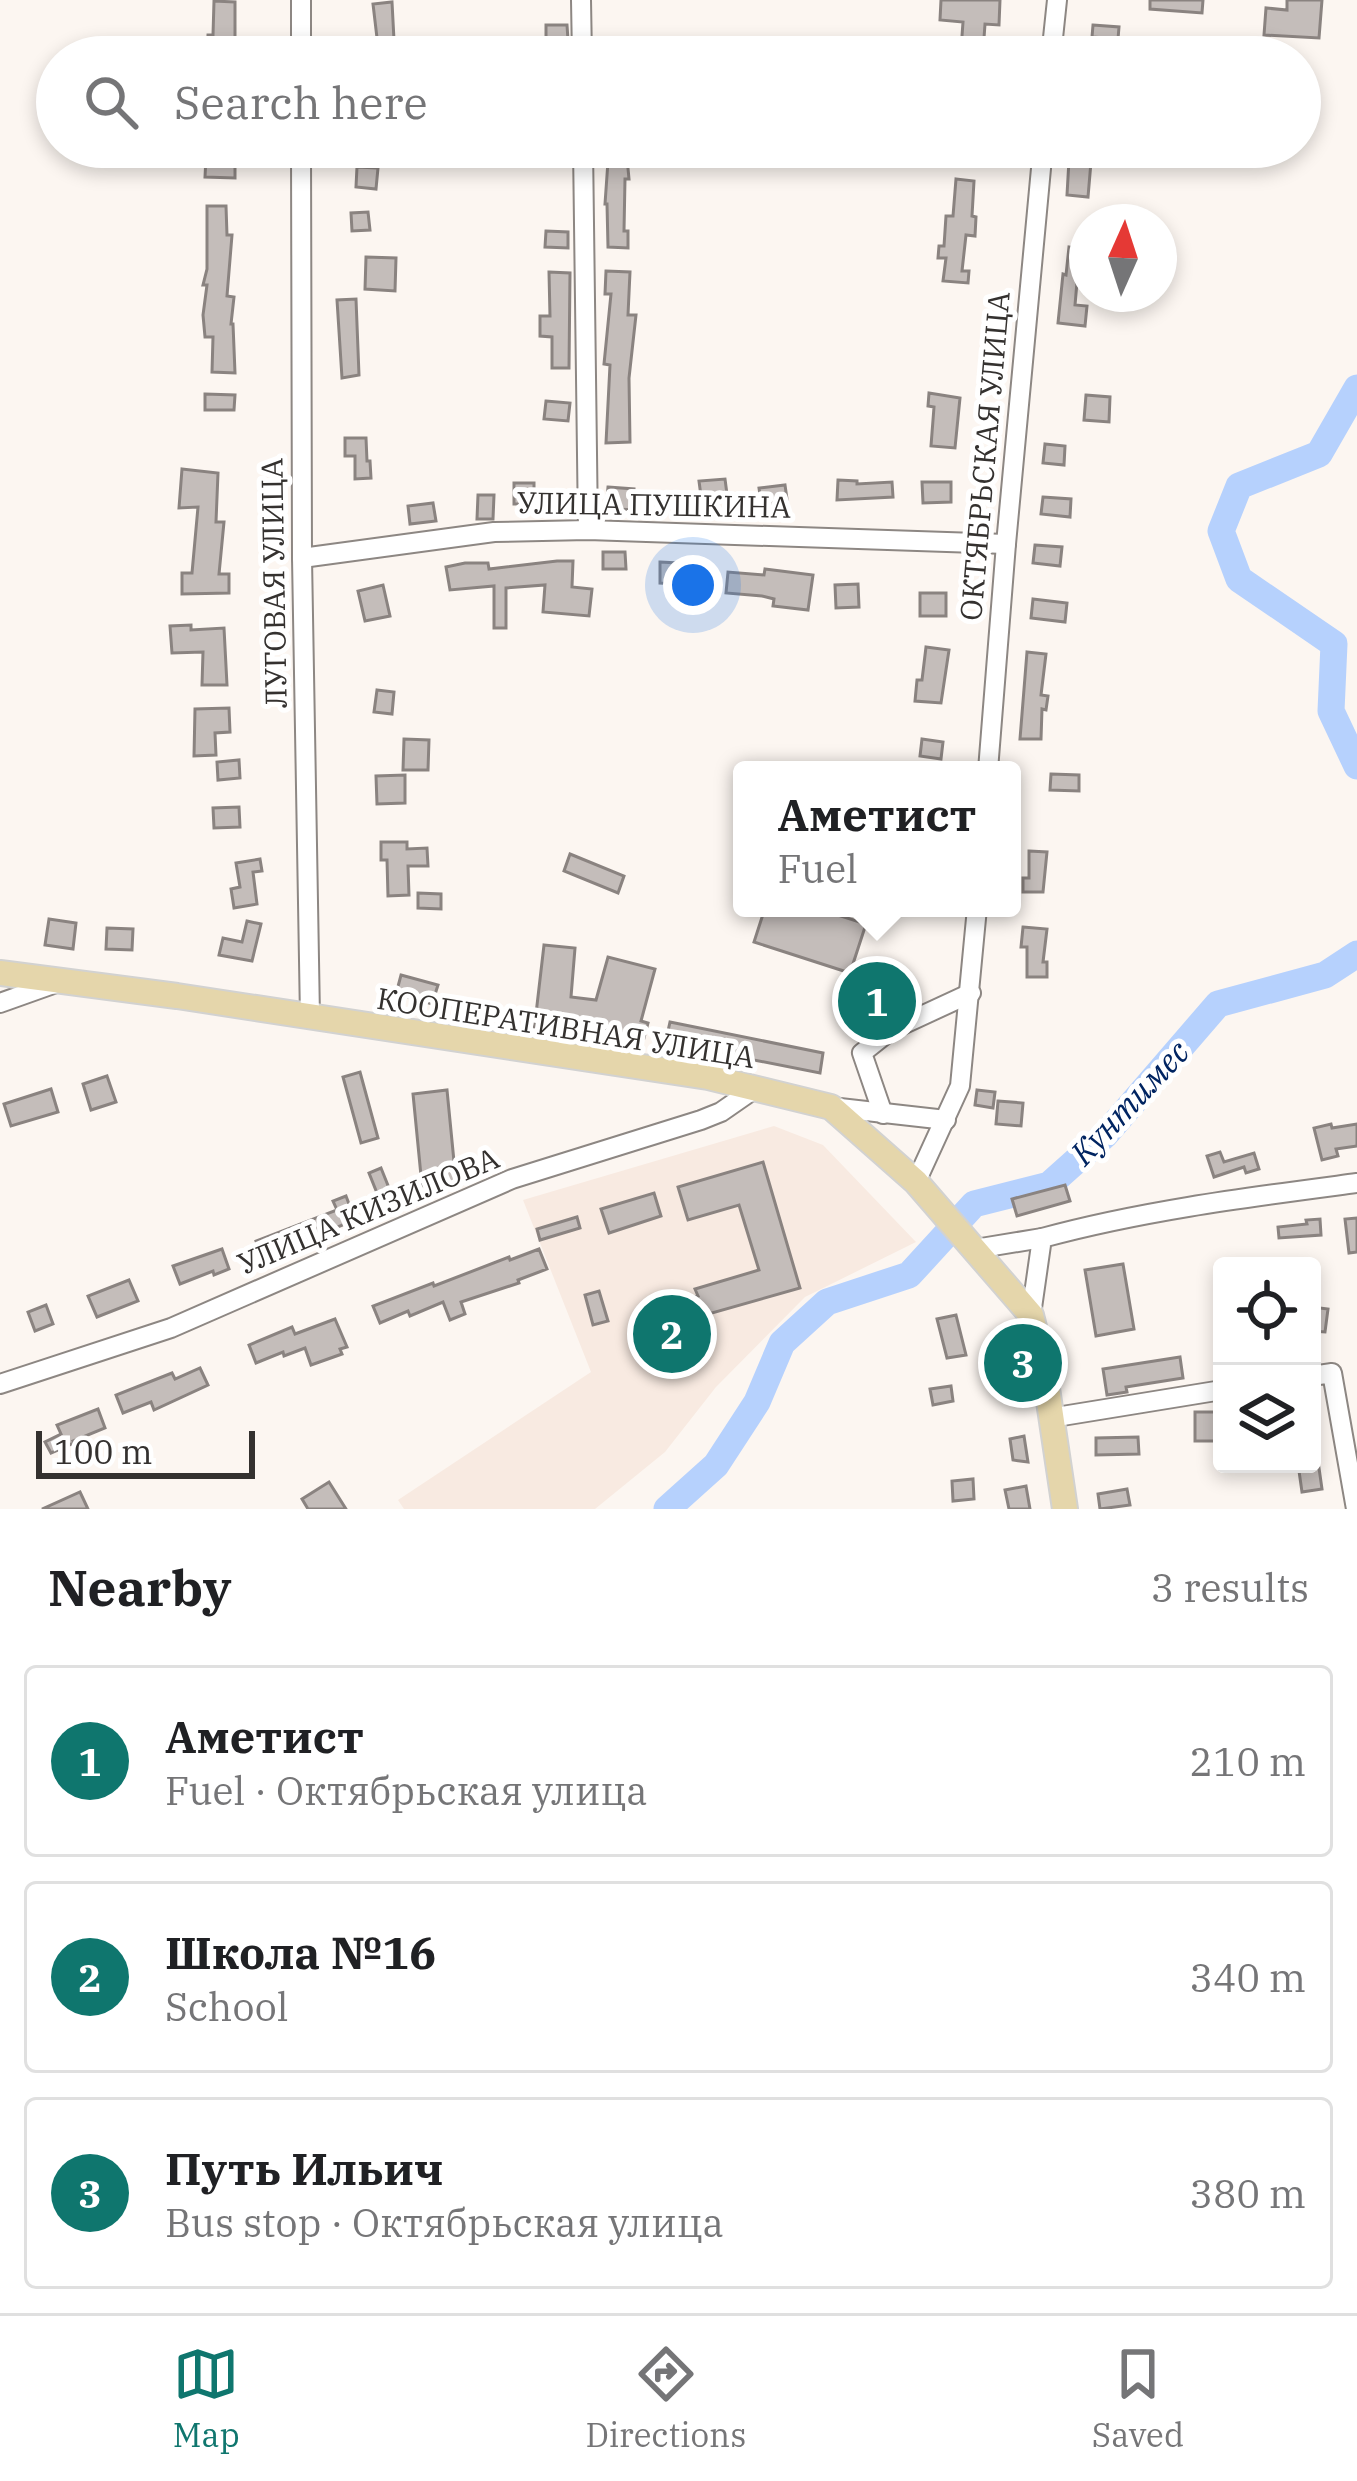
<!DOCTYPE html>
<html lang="en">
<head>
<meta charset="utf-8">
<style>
  :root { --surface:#fff; --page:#f6f6f6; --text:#202124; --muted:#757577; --line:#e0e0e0; --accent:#0f766e }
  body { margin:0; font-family:"IBM Plex Serif",serif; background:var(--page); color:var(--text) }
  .controls { position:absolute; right:36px; bottom:36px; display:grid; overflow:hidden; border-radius:12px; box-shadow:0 6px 18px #0003 }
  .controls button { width:108px; height:108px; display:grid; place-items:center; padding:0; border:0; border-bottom:3px solid var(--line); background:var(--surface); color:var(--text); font:60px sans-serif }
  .compass { position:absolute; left:1069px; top:204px; width:108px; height:108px; border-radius:50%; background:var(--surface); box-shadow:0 6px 18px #0003; rotate:3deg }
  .scale { position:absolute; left:36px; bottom:30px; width:219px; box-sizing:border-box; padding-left:12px; border:6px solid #34312f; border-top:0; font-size:33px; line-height:42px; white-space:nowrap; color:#34312f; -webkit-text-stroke:9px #fff; paint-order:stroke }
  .you { position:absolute; left:693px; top:585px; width:42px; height:42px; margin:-30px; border:9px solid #fff; border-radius:50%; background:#1a73e8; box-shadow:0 0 0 18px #1a73e833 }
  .badge { display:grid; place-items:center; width:78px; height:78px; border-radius:50%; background:var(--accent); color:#fff; font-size:39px; font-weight:700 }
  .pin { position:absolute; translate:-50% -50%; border:6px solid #fff; box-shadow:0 3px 12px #0006 }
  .popup { position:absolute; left:733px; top:761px; width:288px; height:156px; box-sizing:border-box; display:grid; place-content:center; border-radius:12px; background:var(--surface); filter:drop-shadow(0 3px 9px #0005); font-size:39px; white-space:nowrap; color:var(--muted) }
  .popup b { font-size:45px; color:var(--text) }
  .popup::after { content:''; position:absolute; left:50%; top:100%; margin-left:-24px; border:24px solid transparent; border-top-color:var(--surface) }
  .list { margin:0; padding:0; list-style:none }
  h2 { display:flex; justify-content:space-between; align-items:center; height:156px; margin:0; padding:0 48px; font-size:51px }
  h2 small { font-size:39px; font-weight:400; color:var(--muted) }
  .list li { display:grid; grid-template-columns:78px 1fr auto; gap:36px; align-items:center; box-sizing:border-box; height:192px; margin:0 24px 24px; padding:0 24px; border:3px solid var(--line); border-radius:12px }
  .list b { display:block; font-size:45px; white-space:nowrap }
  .list p { margin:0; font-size:39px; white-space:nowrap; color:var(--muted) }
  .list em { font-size:39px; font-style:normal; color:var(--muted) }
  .icon { flex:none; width:66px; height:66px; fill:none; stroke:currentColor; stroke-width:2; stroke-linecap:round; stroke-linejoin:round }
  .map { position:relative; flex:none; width:1357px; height:1509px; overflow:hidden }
  .search { position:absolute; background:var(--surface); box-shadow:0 6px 18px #0003; left:36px; right:36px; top:36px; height:132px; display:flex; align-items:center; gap:30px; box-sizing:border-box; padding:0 42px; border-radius:66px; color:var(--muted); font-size:45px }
  .sheet { height:804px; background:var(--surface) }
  nav { display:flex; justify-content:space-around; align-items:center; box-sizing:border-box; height:168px; border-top:3px solid var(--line); background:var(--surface); font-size:33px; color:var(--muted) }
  nav a { display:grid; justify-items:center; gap:6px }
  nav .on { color:var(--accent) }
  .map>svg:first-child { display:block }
  .built { fill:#f8eae1 }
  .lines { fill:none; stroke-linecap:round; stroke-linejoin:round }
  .river { stroke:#b6d1fd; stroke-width:27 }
  .building { fill:#c4bdba; stroke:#8a8380; stroke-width:3 }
  .minor-casing { stroke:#8d8783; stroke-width:22 }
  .major-casing { stroke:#d2d2d1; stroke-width:28 }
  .minor { stroke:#fff; stroke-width:18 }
  .major { stroke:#e5d6ab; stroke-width:24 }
  .labels { text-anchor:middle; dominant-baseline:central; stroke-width:10; stroke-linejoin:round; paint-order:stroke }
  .street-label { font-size:30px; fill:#34312f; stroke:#fff }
  .water-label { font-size:33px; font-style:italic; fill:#002461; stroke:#fff }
</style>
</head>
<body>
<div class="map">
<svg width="1357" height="1509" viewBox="0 0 1357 1509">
  <rect width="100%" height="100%" fill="#fcf6f1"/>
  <polygon class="built" points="774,1126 823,1145 916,1242 805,1297 716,1387 665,1452 595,1509 404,1509 398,1500 591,1372 523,1200"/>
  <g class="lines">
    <g class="river">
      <polyline points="1357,388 1319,454 1239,486 1221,531 1239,579 1334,644 1331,711 1357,766"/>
      <polyline points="667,1509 716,1465 757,1402 782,1343 827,1302 909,1275 974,1204 1049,1185 1105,1135 1218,1004 1325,975 1357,954"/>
    </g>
  </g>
  <g class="building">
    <polygon points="941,0 1000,0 999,25 985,24 983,52 961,50 963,22 940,20"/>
    <polygon points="1150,0 1203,0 1202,13 1150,9"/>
    <polygon points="1287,0 1322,0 1319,38 1264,35 1266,8 1287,10"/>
    <polygon points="214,1 235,2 235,55 207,55 208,35 213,35"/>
    <polygon points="392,2 394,40 377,38 373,4"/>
    <polygon points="546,25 567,25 568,40 546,40"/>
    <polygon points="1093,25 1119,27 1118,39 1092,37"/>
    <polygon points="1222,43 1251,44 1250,57 1221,57"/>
    <polygon points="547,147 569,147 569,161 546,161"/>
    <polygon points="609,147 626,147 629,179 625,179 624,231 628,231 628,248 608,247 607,204 605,204"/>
    <polygon points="206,157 235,158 235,178 205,177"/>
    <polygon points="1069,160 1091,162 1088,197 1067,195"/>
    <polygon points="357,167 378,168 376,189 356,187"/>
    <polygon points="956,179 974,181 972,216 976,217 975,236 966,235 962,271 969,271 968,283 943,281 946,258 938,258 939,246 944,246 946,216 953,216"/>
    <polygon points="207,206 226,206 227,235 232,235 227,296 234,297 231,324 233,324 235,373 212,372 213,337 205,337 203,315 207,285 203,285 207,269"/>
    <polygon points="368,212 370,230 352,231 351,213"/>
    <polygon points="546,231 568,232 568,248 545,247"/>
    <polygon points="1069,247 1080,248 1075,305 1087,306 1085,326 1058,323 1063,274 1066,275"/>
    <polygon points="366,257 396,258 395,291 365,289"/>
    <polygon points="606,271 630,272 628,315 636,315 629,378 630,442 606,443 610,365 604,364 611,294 605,294"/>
    <polygon points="549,272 570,273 569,368 552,368 552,337 540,336 540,316 550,316"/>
    <polygon points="356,299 359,375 342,378 337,300"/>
    <polygon points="929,393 960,398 955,448 931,446 934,407 928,406"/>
    <polygon points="205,394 235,395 234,410 205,410"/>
    <polygon points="1086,395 1110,397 1109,422 1084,420"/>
    <polygon points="546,401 570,403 568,421 544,419"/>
    <polygon points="345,438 366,438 367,461 370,461 371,478 355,479 355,456 345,456"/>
    <polygon points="1045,444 1065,446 1064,465 1043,463"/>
    <polygon points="182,469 218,473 216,522 224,522 219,574 229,574 229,593 182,594 182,573 192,573 198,507 179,508"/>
    <polygon points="725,479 728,502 702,504 699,481"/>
    <polygon points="838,480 857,481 857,484 892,482 893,497 837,500"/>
    <polygon points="922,482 951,482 951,502 923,503"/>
    <rect x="514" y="483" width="20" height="21"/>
    <polygon points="785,485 788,506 762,509 759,488"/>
    <polygon points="608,487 634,489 633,510 606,508"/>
    <polygon points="478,495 494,495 493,519 477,519"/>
    <polygon points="1043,497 1071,499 1070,517 1041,514"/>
    <polygon points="433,503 436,521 410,524 408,506"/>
    <polygon points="1035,545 1062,547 1060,566 1033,563"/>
    <polygon points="603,552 625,552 626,569 603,569"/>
    <polygon points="557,561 573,561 572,587 592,589 589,616 543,612 545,585 506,588 506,628 494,628 494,586 450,590 446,567 465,563 488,563 489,569"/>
    <polygon points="660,562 678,563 677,584 660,583"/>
    <polygon points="765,569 813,575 808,610 773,606 774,599 762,596 726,593 728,572 764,575"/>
    <polygon points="858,584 859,607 836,608 835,585"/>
    <polygon points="383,585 390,616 365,621 358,591"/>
    <rect x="920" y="593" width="26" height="23"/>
    <polygon points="1033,599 1067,603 1065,622 1031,618"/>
    <polygon points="191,625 191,630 224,628 227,685 202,685 203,652 172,653 170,626"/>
    <polygon points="926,647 949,650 941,703 915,701 917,680 922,680"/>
    <polygon points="1027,652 1046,654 1041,695 1048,696 1046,710 1042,709 1041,739 1020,739"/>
    <polygon points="377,690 394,692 392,714 374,712"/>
    <polygon points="229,708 230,732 215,733 216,755 194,756 195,709"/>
    <polygon points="404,739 429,740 428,770 403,770"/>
    <polygon points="922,739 943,742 941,759 920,756"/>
    <polygon points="239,760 240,778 218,780 217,762"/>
    <polygon points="1051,774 1079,775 1079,791 1050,790"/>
    <polygon points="405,775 405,803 377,804 376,776"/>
    <polygon points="239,807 240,827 214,828 213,808"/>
    <polygon points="381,842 407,842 407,849 427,848 428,866 408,866 409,895 388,896 387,860 381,860"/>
    <polygon points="1029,851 1047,852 1043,892 1023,892 1023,878 1029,878"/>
    <polygon points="570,854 624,876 618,893 564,871"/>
    <polygon points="260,859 262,871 253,872 257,904 234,908 231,889 240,887 236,863"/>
    <polygon points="418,893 441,894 441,909 418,908"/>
    <polygon points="765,908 816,908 866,924 850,973 754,942"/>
    <polygon points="49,919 76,923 73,949 45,945"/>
    <polygon points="247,921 261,924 252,961 219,955 223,938 242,942"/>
    <polygon points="1023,927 1047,929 1043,962 1047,962 1047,977 1027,977 1027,947 1021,947"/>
    <polygon points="107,928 133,929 132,950 106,949"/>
    <polygon points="544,945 575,948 571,997 596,1000 608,957 655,969 641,1021 648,1023 644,1038 577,1021 575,1036 534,1031"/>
    <polygon points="401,975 438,985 432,1004 396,994"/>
    <polygon points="863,992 892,993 891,1010 863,1009"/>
    <polygon points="670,1022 823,1053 820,1073 688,1047 689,1044 666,1040"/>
    <polygon points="360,1072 378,1138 361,1143 343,1077"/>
    <polygon points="107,1076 116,1102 91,1110 83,1084"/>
    <polygon points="51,1089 58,1112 11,1126 4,1104"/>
    <polygon points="447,1090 456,1182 422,1186 413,1094"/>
    <polygon points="977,1090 995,1092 993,1108 975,1105"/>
    <polygon points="998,1101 1023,1103 1021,1126 996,1124"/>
    <polygon points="1331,1124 1332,1128 1357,1124 1357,1146 1336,1149 1338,1156 1322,1160 1314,1128"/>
    <polygon points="1220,1152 1224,1162 1254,1153 1259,1169 1246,1173 1244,1167 1214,1177 1207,1156"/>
    <polygon points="763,1162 800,1288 687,1320 697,1351 655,1364 640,1314 698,1296 695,1289 759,1270 739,1205 688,1220 678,1187"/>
    <polygon points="381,1168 395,1203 383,1208 369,1173"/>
    <polygon points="1065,1185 1070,1201 1017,1216 1012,1199"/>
    <polygon points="654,1193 661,1216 609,1233 601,1209"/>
    <polygon points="346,1196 355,1220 289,1247 288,1243 261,1254 256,1241 337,1210 333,1201"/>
    <polygon points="577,1217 580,1228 540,1240 537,1229"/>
    <polygon points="1357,1218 1357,1252 1349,1253 1345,1219"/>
    <polygon points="1320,1219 1321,1235 1279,1238 1278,1227 1307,1224 1306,1220"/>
    <polygon points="222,1249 229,1269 214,1275 213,1271 180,1284 173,1266"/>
    <polygon points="539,1249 547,1269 518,1280 519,1283 461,1302 465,1314 450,1320 443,1302 410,1316 408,1311 380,1323 373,1306 433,1283 434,1286 509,1257 510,1260"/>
    <polygon points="1123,1264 1134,1329 1096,1336 1085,1270"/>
    <polygon points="129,1280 138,1301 97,1317 88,1296"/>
    <polygon points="599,1291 608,1321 593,1325 585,1295"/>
    <polygon points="46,1305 53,1324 35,1331 28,1312"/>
    <polygon points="1312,1307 1328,1309 1325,1332 1312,1331"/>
    <polygon points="956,1315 966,1355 947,1358 937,1319"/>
    <polygon points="335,1319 347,1347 340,1349 342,1354 311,1365 305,1348 284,1356 283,1352 256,1363 249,1345 292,1327 295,1334"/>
    <polygon points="1180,1357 1183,1378 1126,1387 1127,1392 1107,1395 1103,1369"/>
    <polygon points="200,1368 208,1385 154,1410 151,1402 123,1413 116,1395 172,1373 175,1379"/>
    <polygon points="951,1386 953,1401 933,1405 930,1389"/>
    <polygon points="98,1409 105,1428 73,1441 74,1443 51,1453 45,1442 61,1434 57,1425"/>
    <rect x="1195" y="1412" width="27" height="29"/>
    <polygon points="1024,1436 1028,1462 1013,1460 1010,1439"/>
    <polygon points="1138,1437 1139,1454 1096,1455 1096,1438"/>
    <polygon points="1319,1468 1322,1489 1302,1492 1299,1471"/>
    <polygon points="973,1479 974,1499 953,1501 952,1481"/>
    <polygon points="329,1482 346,1509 308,1509 302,1499"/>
    <polygon points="1026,1486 1030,1509 1009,1509 1005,1490"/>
    <polygon points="1127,1489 1130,1505 1100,1509 1098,1494"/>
    <polygon points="80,1492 88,1509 42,1509"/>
  </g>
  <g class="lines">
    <defs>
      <g id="minor">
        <polyline points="301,0 301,57"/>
        <polyline points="581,0 582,57"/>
        <polyline points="1051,57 1057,0"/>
        <polyline points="301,147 302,558 310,1017"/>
        <polyline points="583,147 588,530"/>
        <polyline points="302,558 494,532 588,530 1006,544"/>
        <polyline points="988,770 1006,544 1043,147"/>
        <polyline points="0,1003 59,982"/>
        <polyline points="831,1107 946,1120"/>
        <polyline points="883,1114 862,1053 891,1030 971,993"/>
        <polyline points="916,1182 960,1086 977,908"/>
        <polyline points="975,1249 1042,1238"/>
        <path d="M1031 1315 1042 1238C1145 1210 1251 1197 1357 1183"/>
        <polyline points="1312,1376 1332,1373 1356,1509"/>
        <polyline points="0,1384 171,1328 512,1179 701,1120 721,1112 757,1087"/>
        <polyline points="1050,1418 1222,1390"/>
      </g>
      <polyline id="major" points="0,973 177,996 708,1077 831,1107 916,1182 1031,1315 1044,1368 1065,1509"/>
    </defs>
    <use href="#minor" class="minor-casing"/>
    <use href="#major" class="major-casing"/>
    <use href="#minor" class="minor"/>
    <use href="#major" class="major"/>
  </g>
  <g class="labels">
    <g class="street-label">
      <text transform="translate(984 456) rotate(-85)">ОКТЯБРЬСКАЯ УЛИЦА</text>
      <text transform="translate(654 504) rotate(1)">УЛИЦА ПУШКИНА</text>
      <text transform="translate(273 583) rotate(-91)">ЛУГОВАЯ УЛИЦА</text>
      <text transform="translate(566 1027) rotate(9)">КООПЕРАТИВНАЯ УЛИЦА</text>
      <text transform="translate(368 1210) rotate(-23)">УЛИЦА КИЗИЛОВА</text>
    </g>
    <g class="water-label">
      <text transform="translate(1129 1102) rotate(-47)">Кунтимес</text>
    </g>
  </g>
</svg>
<div class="controls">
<button><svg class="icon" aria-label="locate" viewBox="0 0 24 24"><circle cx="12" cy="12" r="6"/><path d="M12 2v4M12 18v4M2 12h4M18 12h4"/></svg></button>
<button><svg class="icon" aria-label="layers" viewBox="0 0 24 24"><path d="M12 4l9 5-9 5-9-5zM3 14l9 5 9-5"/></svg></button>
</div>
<svg class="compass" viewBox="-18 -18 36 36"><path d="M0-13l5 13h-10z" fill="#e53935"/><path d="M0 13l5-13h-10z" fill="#757577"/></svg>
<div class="scale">100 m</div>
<div class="you"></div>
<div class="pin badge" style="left:877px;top:1001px">1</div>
<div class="popup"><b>Аметист</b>Fuel</div>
<div class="pin badge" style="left:672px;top:1334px">2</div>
<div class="pin badge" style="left:1023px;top:1363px">3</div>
<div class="search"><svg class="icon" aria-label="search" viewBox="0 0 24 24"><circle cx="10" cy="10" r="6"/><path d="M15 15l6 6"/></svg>Search here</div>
</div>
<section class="sheet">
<h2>Nearby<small>3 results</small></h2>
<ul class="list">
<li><span class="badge">1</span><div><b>Аметист</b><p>Fuel · Октябрьская улица</p></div><em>210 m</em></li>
<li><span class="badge">2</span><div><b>Школа №16</b><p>School</p></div><em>340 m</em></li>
<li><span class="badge">3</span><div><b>Путь Ильич</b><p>Bus stop · Октябрьская улица</p></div><em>380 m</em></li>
</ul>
</section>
<nav>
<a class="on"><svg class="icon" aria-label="map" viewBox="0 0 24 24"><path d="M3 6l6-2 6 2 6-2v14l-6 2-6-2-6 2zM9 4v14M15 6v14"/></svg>Map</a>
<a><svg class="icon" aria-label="directions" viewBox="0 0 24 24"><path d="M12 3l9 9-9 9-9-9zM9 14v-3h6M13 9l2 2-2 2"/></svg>Directions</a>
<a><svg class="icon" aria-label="saved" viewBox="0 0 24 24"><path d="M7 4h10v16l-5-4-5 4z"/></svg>Saved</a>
</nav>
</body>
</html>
